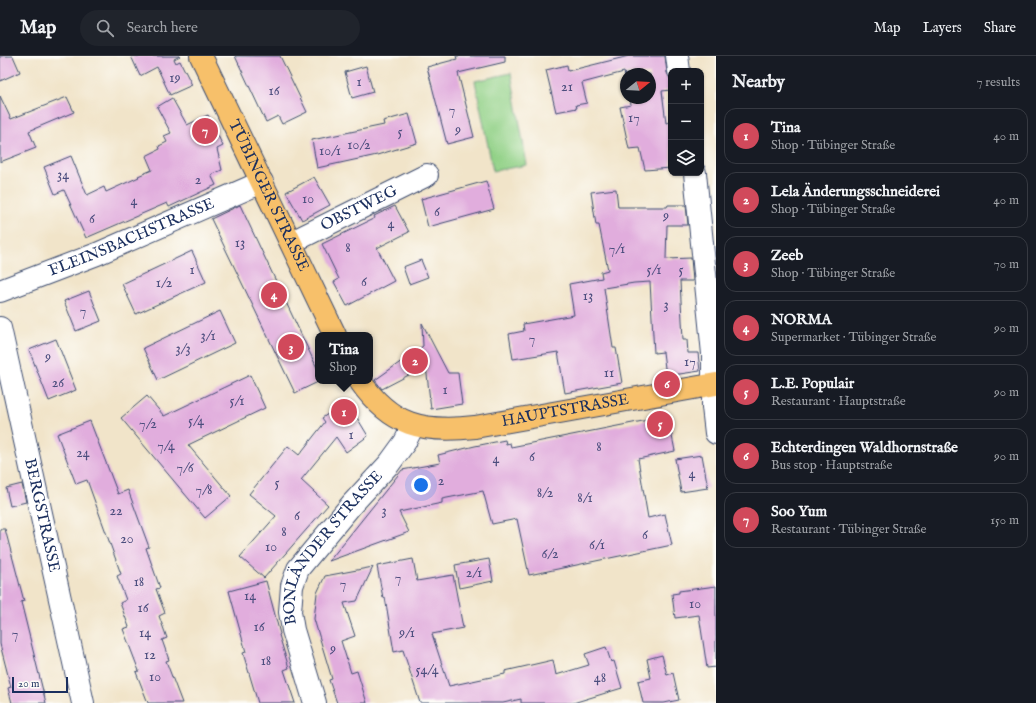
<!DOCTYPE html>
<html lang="en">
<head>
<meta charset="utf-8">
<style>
  :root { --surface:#171b24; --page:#20242c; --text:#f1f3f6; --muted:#9ea1a6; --line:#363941; --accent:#d1495b }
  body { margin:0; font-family:"IM FELL English",serif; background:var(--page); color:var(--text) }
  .controls { position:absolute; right:12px; top:12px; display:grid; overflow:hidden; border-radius:8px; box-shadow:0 1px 3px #0004 }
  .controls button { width:36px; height:36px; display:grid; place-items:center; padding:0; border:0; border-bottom:1px solid var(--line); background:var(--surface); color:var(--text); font:20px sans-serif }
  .compass { position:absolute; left:620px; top:12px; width:36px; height:36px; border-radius:50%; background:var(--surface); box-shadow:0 1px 3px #0004; rotate:72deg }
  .scale { position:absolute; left:12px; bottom:10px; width:56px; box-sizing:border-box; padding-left:4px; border:2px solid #1b2f5e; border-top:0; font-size:11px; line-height:14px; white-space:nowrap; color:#1b2f5e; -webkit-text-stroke:3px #fdfcf7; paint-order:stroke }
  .you { position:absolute; left:421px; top:429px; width:14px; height:14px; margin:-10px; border:3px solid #fff; border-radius:50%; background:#1a73e8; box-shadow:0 0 0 6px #1a73e833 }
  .badge { display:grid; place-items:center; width:26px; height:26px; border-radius:50%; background:var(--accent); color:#fff; font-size:13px; font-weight:700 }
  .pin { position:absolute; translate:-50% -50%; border:2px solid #fff; box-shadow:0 1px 4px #0006 }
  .popup { position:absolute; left:315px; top:276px; width:58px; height:52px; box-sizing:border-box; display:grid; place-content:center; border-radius:8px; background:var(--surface); filter:drop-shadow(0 1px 3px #0005); font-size:13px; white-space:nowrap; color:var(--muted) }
  .popup b { font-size:15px; color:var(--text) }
  .popup::after { content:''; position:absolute; left:50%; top:100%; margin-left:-8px; border:8px solid transparent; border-top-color:var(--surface) }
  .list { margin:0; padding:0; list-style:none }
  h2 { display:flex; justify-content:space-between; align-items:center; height:52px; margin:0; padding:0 16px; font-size:17px }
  h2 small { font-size:13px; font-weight:400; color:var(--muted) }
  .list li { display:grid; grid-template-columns:26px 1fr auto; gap:12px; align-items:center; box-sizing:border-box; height:56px; margin:0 8px 8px; padding:0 8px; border:1px solid var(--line); border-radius:12px }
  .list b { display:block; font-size:15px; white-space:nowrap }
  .list p { margin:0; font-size:13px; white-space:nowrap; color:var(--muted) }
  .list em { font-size:13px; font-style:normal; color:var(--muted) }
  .icon { flex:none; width:22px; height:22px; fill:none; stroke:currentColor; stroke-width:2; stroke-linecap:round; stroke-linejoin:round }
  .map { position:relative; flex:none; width:716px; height:647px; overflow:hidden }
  header { display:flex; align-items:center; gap:24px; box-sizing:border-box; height:56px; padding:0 20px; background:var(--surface); border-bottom:1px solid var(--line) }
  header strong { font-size:19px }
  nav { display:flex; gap:22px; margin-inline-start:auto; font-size:14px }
  .search { width:280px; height:36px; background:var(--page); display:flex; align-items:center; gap:10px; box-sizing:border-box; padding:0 14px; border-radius:22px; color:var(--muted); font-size:15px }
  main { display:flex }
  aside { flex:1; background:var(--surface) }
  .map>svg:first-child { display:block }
  .green { fill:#92d187; stroke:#568072 }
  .building { fill:#e1addd }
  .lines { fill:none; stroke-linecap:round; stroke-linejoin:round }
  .minor-casing { stroke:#3b4a6e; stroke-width:24 }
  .major-casing { stroke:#3b4a6e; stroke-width:24 }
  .minor { stroke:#fff; stroke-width:22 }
  .major { stroke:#f7c06b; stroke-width:22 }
  .labels { text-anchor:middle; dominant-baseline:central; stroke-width:3; stroke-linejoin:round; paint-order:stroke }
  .number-label { font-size:14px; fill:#4c4e7e }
  .street-label { font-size:16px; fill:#1b2f5e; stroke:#fdfcf7 }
</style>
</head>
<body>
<header>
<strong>Map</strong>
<div class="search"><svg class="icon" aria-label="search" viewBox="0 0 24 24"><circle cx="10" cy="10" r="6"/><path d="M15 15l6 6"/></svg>Search here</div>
<nav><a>Map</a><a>Layers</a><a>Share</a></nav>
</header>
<main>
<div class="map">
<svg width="716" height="647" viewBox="0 0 716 647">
  <rect width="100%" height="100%" fill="#fdfcf7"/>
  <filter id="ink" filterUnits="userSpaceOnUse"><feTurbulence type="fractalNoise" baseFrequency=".025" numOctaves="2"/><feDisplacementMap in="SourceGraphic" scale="8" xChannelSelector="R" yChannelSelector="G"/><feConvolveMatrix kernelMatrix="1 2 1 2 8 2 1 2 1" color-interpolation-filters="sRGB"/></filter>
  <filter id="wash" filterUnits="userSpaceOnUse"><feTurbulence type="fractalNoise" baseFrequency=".012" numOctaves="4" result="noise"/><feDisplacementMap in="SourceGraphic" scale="16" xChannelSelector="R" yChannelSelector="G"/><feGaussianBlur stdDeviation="0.9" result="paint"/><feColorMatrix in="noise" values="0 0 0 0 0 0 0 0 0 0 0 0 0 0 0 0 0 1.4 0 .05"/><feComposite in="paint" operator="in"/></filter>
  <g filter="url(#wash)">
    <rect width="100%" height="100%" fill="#f1e4c9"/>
    <polygon class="green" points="511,17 527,109 493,115 475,25"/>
    <g id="blocks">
      <g class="building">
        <polygon points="0,0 13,0 20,16 0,25"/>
        <polygon points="131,0 180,0 174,3 176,7 180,5 192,29 170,39 157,11 140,20"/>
        <polygon points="235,0 280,0 307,56 282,68 278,60 266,66"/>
        <polygon points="456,0 505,0 505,6 458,17 474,81 447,88 427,11 457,3"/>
        <polygon points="629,0 665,0 667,17 671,24 671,34 662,35 666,67 671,66 671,112 645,114 640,92 629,93 620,51 631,49 630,42 650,42 650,18 626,18 626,25 624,16 582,27 587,47 576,49 577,52 556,56 546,14 567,9 568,15"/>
        <polygon points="366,10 373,36 352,42 345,16"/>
        <polygon points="0,40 11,63 67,41 74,56 29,75 36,92 0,106"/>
        <polygon points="172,42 187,69 208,59 223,90 217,93 222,114 211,119 216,129 169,151 167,147 86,182 64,134 55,138 44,111 71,100 87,139 104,131 106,136 139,121 138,120 152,114 146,100 160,93 159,90 167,86 164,80 171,77 157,51"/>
        <polygon points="409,58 417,87 377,99 317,112 312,84 384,69 383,65"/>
        <polygon points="314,121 330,149 302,164 286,136"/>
        <polygon points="486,125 494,153 428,171 421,143"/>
        <polygon points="616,133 618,151 667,151 668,149 686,149 688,169 667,169 666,203 691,202 693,225 680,225 683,284 687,284 688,297 698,297 700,315 666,320 663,296 654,297 650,226 634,227 604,232 613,292 616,292 622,327 565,337 558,296 513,303 509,278 524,275 523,268 574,259 569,228 602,222 601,216 608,214 599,169 596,169 591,136"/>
        <polygon points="240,149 318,314 318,326 295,337 211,163"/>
        <polygon points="395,150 409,176 377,192 394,225 347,250 334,226 339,223 322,188 375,162 374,160"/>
        <polygon points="192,195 206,226 136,258 122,228"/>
        <polygon points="421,204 428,221 409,228 403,211"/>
        <polygon points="89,235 101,265 76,275 64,245"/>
        <polygon points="220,255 235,287 158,324 143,292"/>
        <polygon points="422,267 448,317 458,317 462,348 431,353 426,310 382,333 375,324 423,290"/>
        <polygon points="56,283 76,334 49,345 29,294"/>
        <polygon points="250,319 265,352 188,389 231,440 205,462 121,362 147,340 164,360"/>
        <polygon points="347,345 368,380 346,396 336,381 301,424 328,449 264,522 240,501 276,460 249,438 288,390 299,399 325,366 322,362"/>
        <polygon points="668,360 675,395 638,403 648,462 665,458 672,489 529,519 517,463 492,468 483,435 442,443 442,447 399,456 409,476 329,505 402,414 440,407 438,399 475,390 505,384 506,388 510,387 511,391"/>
        <polygon points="90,365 118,438 128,434 149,491 146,492 160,532 156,533 165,557 159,560 167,582 162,584 169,604 166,605 182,647 148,647 136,616 139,615 123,573 129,571 120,547 126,544 117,520 121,518 87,424 76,428 57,378"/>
        <polygon points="702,399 708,432 681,436 675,403"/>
        <polygon points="22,428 26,446 10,450 6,432"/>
        <polygon points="0,473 5,473 24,545 21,546 46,647 12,647 8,632 11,631 0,588"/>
        <polygon points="413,503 417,525 453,519 463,572 432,578 449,630 505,618 505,615 553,604 556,619 589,609 585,598 606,591 611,606 614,605 622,632 573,647 521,647 521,643 503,647 420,647 403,594 394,596 385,541 383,542 377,510"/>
        <polygon points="489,503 493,525 459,532 455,509"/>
        <polygon points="373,511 357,545 344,547 355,580 341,585 351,617 357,615 367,647 337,647 329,624 332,623 314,563 317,537 325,520"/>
        <polygon points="266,525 280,578 279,579 289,612 284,614 295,647 258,647 243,597 246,596 229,535"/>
        <polygon points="716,530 716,611 707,612 699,559 675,562 672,538 679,537 679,535"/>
        <polygon points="662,599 667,619 673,617 679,644 664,647 643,647 638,625 651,622 647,603"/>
      </g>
    </g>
  </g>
  <g filter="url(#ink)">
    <use href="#blocks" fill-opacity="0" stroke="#3b4a6e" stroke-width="1"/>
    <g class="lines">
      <defs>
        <g id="minor">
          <polyline points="677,0 679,15"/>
          <polyline points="695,117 713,298 713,351 716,377"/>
          <path id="s1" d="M292 186 427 119"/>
          <path id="s2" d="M0 235 97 198 262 126"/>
          <path id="s3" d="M0 272 83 647"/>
          <path id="s4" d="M315 647 293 574 290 556 292 530 298 513 352 448 389 408 405 386 413 370"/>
        </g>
        <g id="major">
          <path id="s5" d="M201 0 335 279"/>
          <path id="s6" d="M360 325C391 370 423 377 475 371L716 328"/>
        </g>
      </defs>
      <use href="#minor" class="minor-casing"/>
      <use href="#major" class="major-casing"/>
      <use href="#minor" class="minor"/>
      <use href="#major" class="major"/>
    </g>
  </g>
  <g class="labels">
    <g class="number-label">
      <text x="175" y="22">19</text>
      <text x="359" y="26">1</text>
      <text x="567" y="31">21</text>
      <text x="274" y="35">16</text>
      <text x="452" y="54">7</text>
      <text x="634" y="62">17</text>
      <text x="458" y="74">9</text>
      <text x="400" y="76">5</text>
      <text x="359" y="89">10/2</text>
      <text x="330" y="95">10/1</text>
      <text x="63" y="119">34</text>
      <text x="198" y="124">2</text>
      <text x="308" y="143">10</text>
      <text x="134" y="145">4</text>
      <text x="437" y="156">6</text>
      <text x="666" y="160">9</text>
      <text x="92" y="163">6</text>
      <text x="391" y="168">4</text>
      <text x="240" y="187">13</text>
      <text x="348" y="192">8</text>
      <text x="617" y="193">7/1</text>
      <text x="192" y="214">1</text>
      <text x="654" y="214">5/1</text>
      <text x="681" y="214">5</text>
      <text x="364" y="226">6</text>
      <text x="164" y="227">1/2</text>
      <text x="588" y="240">13</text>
      <text x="666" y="249">3</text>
      <text x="83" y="255">7</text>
      <text x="208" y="280">3/1</text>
      <text x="532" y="283">7</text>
      <text x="183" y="293">3/3</text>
      <text x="48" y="301">9</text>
      <text x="690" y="306">17</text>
      <text x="609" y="317">11</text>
      <text x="58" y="327">26</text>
      <text x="445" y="334">1</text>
      <text x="237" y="345">5/1</text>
      <text x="196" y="365">5/4</text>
      <text x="148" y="368">7/2</text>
      <text x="351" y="379">1</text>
      <text x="166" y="390">7/4</text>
      <text x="599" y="391">8</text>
      <text x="83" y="397">24</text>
      <text x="532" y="401">6</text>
      <text x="496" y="403">4</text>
      <text x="185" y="412">7/6</text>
      <text x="692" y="418">4</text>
      <text x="441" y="425">2</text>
      <text x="277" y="427">5</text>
      <text x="204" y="434">7/8</text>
      <text x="545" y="437">8/2</text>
      <text x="585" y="442">8/1</text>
      <text x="116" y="455">22</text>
      <text x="384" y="455">3</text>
      <text x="297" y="460">6</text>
      <text x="284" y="476">8</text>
      <text x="645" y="479">6</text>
      <text x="127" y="483">20</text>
      <text x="597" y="489">6/1</text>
      <text x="271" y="491">10</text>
      <text x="550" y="498">6/2</text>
      <text x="474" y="517">2/1</text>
      <text x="398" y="522">7</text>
      <text x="139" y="526">18</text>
      <text x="343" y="528">7</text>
      <text x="250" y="540">14</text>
      <text x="695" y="548">10</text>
      <text x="143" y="552">16</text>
      <text x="259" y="571">16</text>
      <text x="145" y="577">14</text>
      <text x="407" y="577">9/1</text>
      <text x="15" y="578">7</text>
      <text x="333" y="593">9</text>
      <text x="150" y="599">12</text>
      <text x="266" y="605">18</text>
      <text x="427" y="614">54/4</text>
      <text x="155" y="621">10</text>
      <text x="600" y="622">48</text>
    </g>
    <g class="street-label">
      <text stroke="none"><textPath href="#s5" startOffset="155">TÜBINGER STRASSE</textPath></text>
      <text stroke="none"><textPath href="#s1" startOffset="75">OBSTWEG</textPath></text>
      <text stroke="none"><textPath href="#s2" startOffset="142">FLEINSBACHSTRASSE</textPath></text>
      <text stroke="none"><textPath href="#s6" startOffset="224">HAUPTSTRASSE</textPath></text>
      <text stroke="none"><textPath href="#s3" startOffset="192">BERGSTRASSE</textPath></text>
      <text stroke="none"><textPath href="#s4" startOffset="173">BONLÄNDER STRASSE</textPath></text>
    </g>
  </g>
</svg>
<div class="controls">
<button>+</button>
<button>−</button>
<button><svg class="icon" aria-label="layers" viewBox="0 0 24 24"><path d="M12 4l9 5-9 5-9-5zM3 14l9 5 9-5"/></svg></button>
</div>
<svg class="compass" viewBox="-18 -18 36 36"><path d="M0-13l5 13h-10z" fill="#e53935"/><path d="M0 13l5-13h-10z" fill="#9ea1a6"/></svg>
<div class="scale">20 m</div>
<div class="you"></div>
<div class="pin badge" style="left:344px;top:356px">1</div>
<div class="popup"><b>Tina</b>Shop</div>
<div class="pin badge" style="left:415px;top:305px">2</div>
<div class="pin badge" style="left:291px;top:291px">3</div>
<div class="pin badge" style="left:274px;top:239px">4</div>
<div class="pin badge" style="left:660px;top:368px">5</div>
<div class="pin badge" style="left:667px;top:328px">6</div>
<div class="pin badge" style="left:205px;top:75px">7</div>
</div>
<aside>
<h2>Nearby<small>7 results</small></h2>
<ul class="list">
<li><span class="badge">1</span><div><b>Tina</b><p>Shop · Tübinger Straße</p></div><em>40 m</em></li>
<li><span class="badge">2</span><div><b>Lela Änderungsschneiderei</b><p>Shop · Tübinger Straße</p></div><em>40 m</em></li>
<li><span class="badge">3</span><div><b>Zeeb</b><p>Shop · Tübinger Straße</p></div><em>70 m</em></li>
<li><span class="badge">4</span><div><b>NORMA</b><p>Supermarket · Tübinger Straße</p></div><em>90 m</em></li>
<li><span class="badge">5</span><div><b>L.E. Populair</b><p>Restaurant · Hauptstraße</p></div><em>90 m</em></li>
<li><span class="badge">6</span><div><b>Echterdingen Waldhornstraße</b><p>Bus stop · Hauptstraße</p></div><em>90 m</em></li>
<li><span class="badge">7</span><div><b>Soo Yum</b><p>Restaurant · Tübinger Straße</p></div><em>150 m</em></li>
</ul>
</aside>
</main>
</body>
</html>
